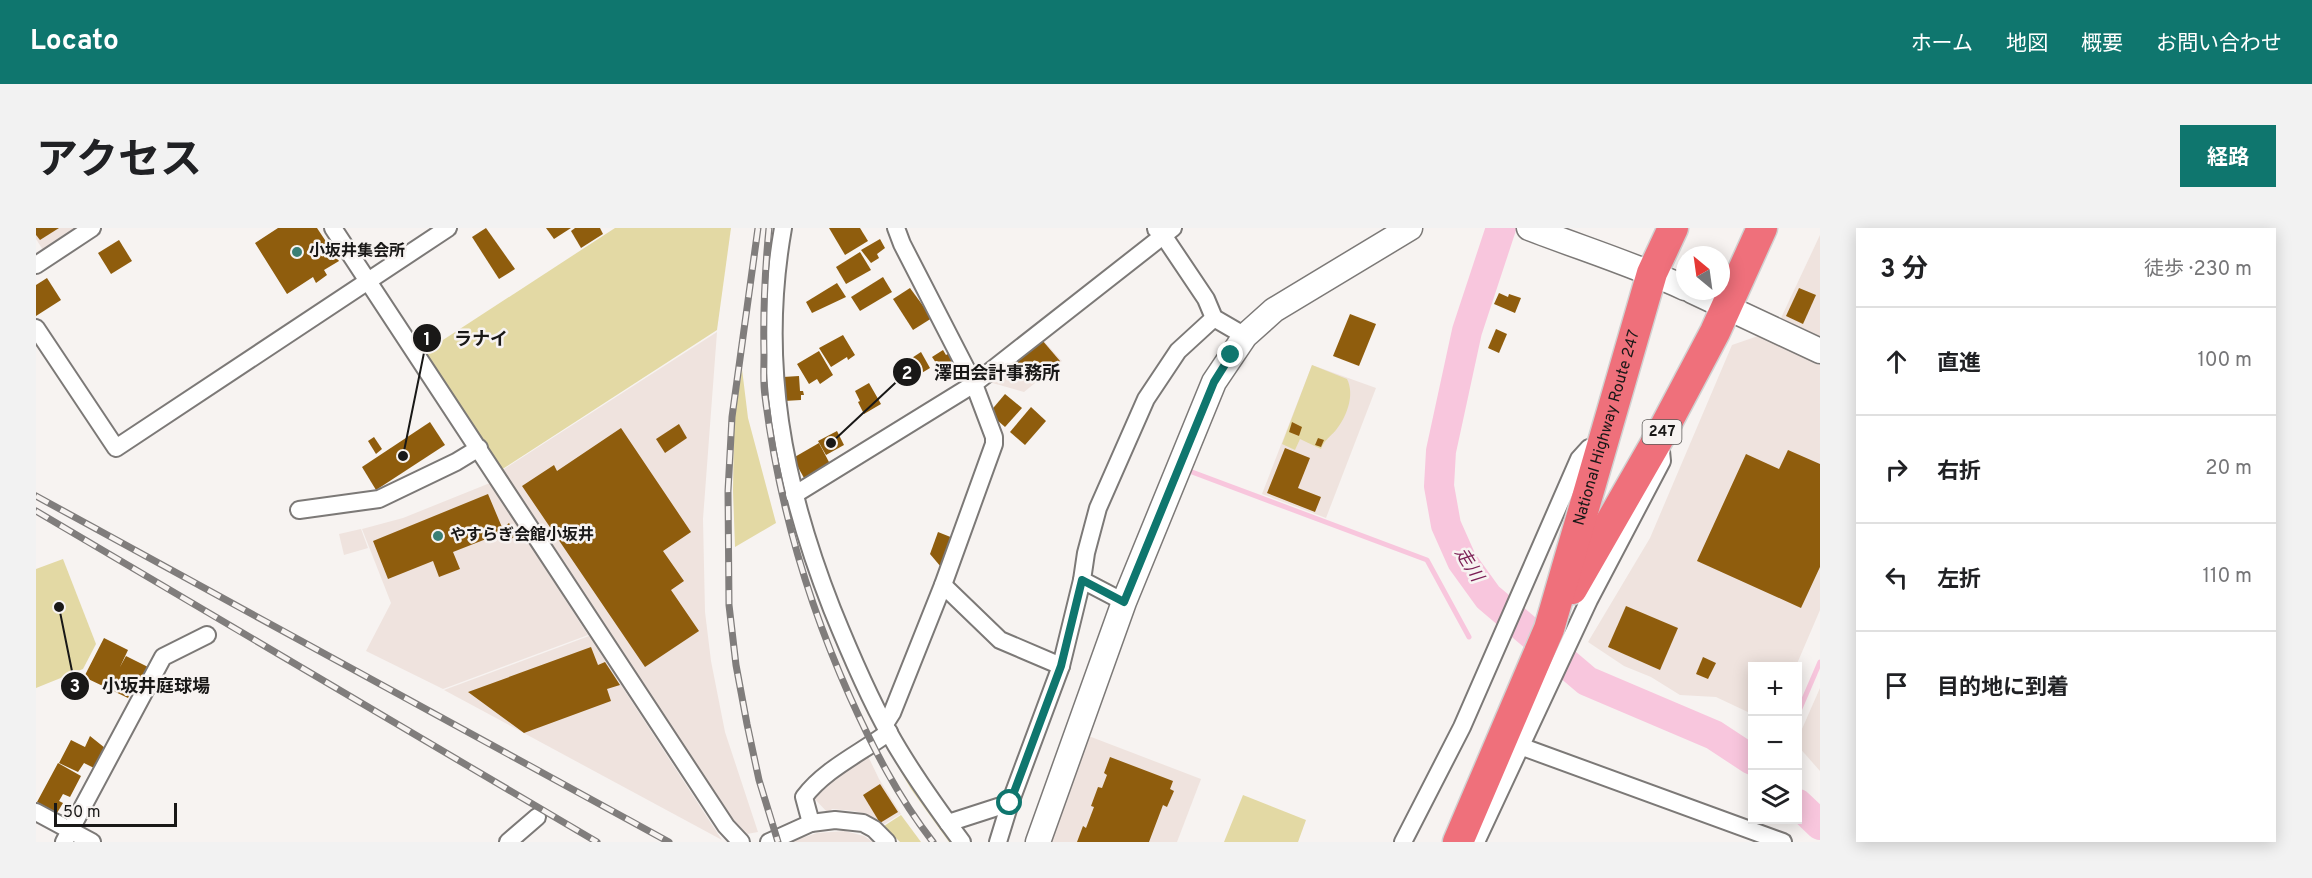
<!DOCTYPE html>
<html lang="ja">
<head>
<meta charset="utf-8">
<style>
  :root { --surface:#fff; --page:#f2f2f2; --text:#202124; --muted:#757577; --line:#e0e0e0; --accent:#0f766e }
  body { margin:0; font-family:Overpass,"Noto Sans JP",sans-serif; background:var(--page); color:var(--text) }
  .controls { position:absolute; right:18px; bottom:18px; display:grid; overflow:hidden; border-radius:0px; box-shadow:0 3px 15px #0003 }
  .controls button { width:54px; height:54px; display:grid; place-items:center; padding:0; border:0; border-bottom:2px solid var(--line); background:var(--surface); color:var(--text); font:30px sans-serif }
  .compass { position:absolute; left:1640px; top:18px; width:54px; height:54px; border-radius:50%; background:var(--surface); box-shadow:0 3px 15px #0003; rotate:331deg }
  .scale { position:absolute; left:18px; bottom:15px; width:123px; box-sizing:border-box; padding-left:6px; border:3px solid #191817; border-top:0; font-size:16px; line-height:21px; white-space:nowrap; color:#191817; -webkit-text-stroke:4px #f7f3f1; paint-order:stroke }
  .stop { position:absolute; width:18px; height:18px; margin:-14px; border:4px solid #0f766e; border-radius:50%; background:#fff }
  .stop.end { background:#0f766e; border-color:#fff; box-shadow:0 2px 6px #0008 }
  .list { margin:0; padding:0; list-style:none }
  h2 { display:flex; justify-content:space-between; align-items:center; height:78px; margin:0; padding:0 24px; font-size:26px }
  h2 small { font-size:20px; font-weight:400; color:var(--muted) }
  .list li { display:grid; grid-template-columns:39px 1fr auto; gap:18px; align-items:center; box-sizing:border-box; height:108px; padding:0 24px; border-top:2px solid var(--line) }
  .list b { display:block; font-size:22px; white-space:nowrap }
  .list em { font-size:20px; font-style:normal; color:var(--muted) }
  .icon { flex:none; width:33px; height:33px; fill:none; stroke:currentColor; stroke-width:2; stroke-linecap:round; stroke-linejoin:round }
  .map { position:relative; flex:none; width:1784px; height:614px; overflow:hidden; border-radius:0px }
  header { display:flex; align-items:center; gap:36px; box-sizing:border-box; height:84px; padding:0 30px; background:var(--accent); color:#fff }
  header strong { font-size:28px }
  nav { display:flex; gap:33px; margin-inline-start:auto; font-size:21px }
  .intro { display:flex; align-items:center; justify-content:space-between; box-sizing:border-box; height:144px; padding:0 36px }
  h1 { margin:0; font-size:42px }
  .button { padding:15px 27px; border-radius:0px; background:var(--accent); color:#fff; font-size:21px; font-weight:700 }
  main { display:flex; gap:36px; padding:0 36px }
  aside { flex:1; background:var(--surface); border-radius:0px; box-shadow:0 3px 15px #0003 }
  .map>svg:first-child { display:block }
  .built { fill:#efe3de }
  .green { fill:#e3d9a4 }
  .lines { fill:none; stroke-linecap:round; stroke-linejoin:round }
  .stream { stroke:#f8c6dd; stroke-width:5 }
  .river { stroke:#f8c6dd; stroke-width:30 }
  .building { fill:#8f5d0d }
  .street-casing { stroke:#7c7977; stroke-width:20 }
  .secondary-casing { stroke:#7c7977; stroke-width:27 }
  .highway-casing { stroke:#d1d1d1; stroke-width:33 }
  .street { stroke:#fff; stroke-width:16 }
  .secondary { stroke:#fff; stroke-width:24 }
  .highway { stroke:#ef707b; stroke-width:30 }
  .rail-casing { stroke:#807d7c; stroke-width:7 }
  .rail { stroke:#f7f3f1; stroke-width:4.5; stroke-dasharray:14; stroke-linecap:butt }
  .route { stroke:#0f766e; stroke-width:8 }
  .poi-dot { fill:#3a7f74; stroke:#f7f3f1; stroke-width:2 }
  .labels { text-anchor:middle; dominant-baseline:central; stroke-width:5; stroke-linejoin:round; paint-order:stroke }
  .shield { fill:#f7f3f1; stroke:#5c5a58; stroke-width:1.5 }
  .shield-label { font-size:15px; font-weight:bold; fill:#191817 }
  .poi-label { font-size:16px; font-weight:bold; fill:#191817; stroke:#f7f3f1; text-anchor:start }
  .street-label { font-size:16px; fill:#191817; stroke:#f7f3f1 }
  .water-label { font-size:18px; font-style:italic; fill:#7c2056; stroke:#f7f3f1 }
  .leader { fill:none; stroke:#191817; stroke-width:2 }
  .callout-dot { fill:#191817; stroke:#f7f3f1; stroke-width:2 }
  .mark-label { font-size:18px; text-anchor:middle; font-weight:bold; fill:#fff }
  .callout-label { font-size:18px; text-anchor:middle; font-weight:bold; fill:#191817; stroke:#f7f3f1; stroke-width:5; stroke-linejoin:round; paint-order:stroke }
</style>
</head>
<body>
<header>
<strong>Locato</strong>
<nav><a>ホーム</a><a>地図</a><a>概要</a><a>お問い合わせ</a></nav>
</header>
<div class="intro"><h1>アクセス</h1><a class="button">経路</a></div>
<main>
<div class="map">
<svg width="1784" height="614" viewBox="0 0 1784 614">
  <rect width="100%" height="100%" fill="#f7f3f1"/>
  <g class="built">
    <polygon points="0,0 47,0 9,25 0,11"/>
    <polygon points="1784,7 1784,109 1745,90"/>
    <polygon points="681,104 667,291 669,384 675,433 689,504 722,604 711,606 701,601 465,243"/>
    <polygon points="1722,108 1784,136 1784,382 1760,438 1716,439 1716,486 1680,469 1644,467 1615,449 1588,438 1552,414 1614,310 1696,117"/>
    <polygon points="1006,111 1026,133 988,164 953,154"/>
    <polygon points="1276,137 1340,160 1290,290 1226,266"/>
    <polygon points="454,255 552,407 407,461 330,423 355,375 326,301 367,290"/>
    <polygon points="325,301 332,320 308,327 303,306"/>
    <polygon points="553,408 686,612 408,462"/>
    <polygon points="1784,460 1784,543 1762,518 1762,510"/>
    <polygon points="1050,507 1165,551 1141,614 1009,614"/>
    <polygon points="831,526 843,551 865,586 847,597 830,586 818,583 796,581 792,585 776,568"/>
    <polygon points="809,603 828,608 837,614 754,614 781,605"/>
  </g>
  <g class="green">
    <polygon points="579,0 695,0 681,102 465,242 387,125"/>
    <path d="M1276 137 1311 151C1319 167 1311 188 1300 202 1294 209 1289 211 1285 221L1264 211 1259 222 1246 216Z"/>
    <polygon points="706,141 712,190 740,295 699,319 697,263 698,193"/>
    <polygon points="27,331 60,416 47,441 0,460 0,341"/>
    <polygon points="852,509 922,614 913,614 875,561 847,513"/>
    <polygon points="1207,567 1270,592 1262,614 1188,614"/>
    <polygon points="865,587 885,614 864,614 848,598"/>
  </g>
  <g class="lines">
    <g class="stream">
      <polyline points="1463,4 1467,0"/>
      <polyline points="1156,244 1391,332 1433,409"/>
      <polyline points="1762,485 1784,434"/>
    </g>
    <g class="river">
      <polyline points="1465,0 1431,103 1405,223 1403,258 1410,297 1426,333 1452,369 1551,453 1678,507 1716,532"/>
      <polyline points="1762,576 1784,597"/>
    </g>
  </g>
  <g class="building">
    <polygon points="0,0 23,0 4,12 0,7"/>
    <polygon points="242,0 281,0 303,33 288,42 291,47 280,55 277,49 251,66 219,15"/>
    <polygon points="450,0 479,41 463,51 436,9"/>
    <polygon points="510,0 535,0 518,11"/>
    <polygon points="539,0 564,0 567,6 545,20 535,3"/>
    <polygon points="793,0 824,0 832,13 809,27"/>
    <polygon points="844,11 849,20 841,26 843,30 835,35 825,22"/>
    <polygon points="83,12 96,33 75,46 62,25"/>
    <polygon points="824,24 835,42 810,56 800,39"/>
    <polygon points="847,49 856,64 824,83 815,69"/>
    <polygon points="11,50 25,72 0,88 0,57"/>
    <polygon points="801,55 810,69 776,85 770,74"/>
    <polygon points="874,60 896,90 877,102 857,71"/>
    <polygon points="1763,60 1780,67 1767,96 1750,88"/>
    <polygon points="1463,65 1472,69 1473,66 1485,70 1479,85 1458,76"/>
    <polygon points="1314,86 1340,96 1323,138 1297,128"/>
    <polygon points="1460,101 1471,106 1463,125 1452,120"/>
    <polygon points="807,107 819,127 812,132 811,129 795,139 783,120"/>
    <polygon points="1006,112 1024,133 997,155 980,134"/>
    <polygon points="907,122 910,127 912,126 924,143 911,151 896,129"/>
    <polygon points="783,123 797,147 784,156 781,151 773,156 761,136"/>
    <polygon points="885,124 894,140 874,152 865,137"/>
    <polygon points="763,148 764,163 767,163 768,167 765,167 765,172 748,173 747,149"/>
    <polygon points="833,155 845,176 828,186 822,174 824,173 819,163"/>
    <polygon points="969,166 986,180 969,199 953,185"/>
    <polygon points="995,179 1010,193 989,217 974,204"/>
    <polygon points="394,194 409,217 340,262 326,239"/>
    <polygon points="1256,194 1266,199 1263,208 1253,204"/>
    <polygon points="643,196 651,210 629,225 620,211"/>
    <polygon points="585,200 655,304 627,323 648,353 635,362 663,403 609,439 486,258 518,237 521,243"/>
    <polygon points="801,203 808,217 790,227 782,213"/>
    <polygon points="338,209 346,221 340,226 332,213"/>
    <polygon points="1282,210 1288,212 1285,219 1279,217"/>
    <polygon points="783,215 794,236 768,250 757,230"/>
    <polygon points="1249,220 1274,230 1262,260 1285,269 1279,284 1231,265"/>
    <polygon points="1752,222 1784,236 1784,339 1765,380 1661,333 1710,226 1743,241"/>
    <polygon points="452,266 468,304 417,324 424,341 403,349 397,333 352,351 337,313"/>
    <polygon points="473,295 481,307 475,311 468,299"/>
    <polygon points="902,304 917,310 905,339 894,326"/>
    <polygon points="1590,378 1642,400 1624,442 1572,419"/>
    <polygon points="68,410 92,422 84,439 90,428 114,440 107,452 102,449 92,470 48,449"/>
    <polygon points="555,419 562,437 569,434 584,457 571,461 575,473 488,505 432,464"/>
    <polygon points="1667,429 1680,435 1672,451 1660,446"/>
    <polygon points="54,508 69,520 58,540 48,535 42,544 23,535 35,512 49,519"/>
    <polygon points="1074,529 1137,553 1134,561 1138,563 1131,579 1127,577 1113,614 1041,614 1047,598 1050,600 1058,579 1055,578 1062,559 1066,560 1071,547 1068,545"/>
    <polygon points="22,535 45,548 34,569 27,566 23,573 27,575 21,585 1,574"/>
    <polygon points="844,556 862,584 844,595 827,567"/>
  </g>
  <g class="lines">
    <defs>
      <g id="street">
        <polyline points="297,0 690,598 705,614"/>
        <path d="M747 0C723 135 747 256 796 381 813 423 831 466 853 505 874 543 900 579 926 614"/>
        <polyline points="1120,1 1127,7 1170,71 1178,90 1209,108"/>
        <polyline points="0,37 56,0"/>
        <polyline points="0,100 80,220 412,0"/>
        <polyline points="758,267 938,156 866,16 860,0"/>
        <polyline points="263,282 343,271 420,234 443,220"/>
        <polyline points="907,357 964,412 1025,438"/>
        <polyline points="1088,374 1046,352 1050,325 1062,280 1110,171 1142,123 1178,90"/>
        <polyline points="849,496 856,485 907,357 958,216 958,209 938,156 1137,0"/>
        <polyline points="1484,518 1747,614"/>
        <polyline points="0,584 56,614"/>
        <path d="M775 595 768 569C789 541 825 525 853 504"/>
        <polyline points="912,595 974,575"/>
        <polyline points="28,614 127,429 171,407"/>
        <polyline points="472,614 501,589"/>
        <polyline points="733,614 775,595 799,592 827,595 838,601 851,614"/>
        <polyline points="962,614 974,575 1025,438 1046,352"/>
        <polyline points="1367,614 1426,499 1543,231 1553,220 1566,216"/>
        <polyline points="1440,614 1553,372 1626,233 1625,223"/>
      </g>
      <g id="secondary">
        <path d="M1493 0C1545 20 1599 37 1649 60"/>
        <polyline points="1656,63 1784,123"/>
        <polyline points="1002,614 1088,374 1178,154 1209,108 1238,82 1374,0"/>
      </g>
      <g id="highway">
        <polyline points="1536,361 1625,206 1679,104 1726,0"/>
        <path id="s1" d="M1422 614 1513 401 1616 45 1637 0"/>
      </g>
    </defs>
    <use href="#street" class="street-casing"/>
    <use href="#secondary" class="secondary-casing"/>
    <use href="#highway" class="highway-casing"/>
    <use href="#street" class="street"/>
    <use href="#secondary" class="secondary"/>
    <use href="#highway" class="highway"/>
    <defs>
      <g id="rail">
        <polyline points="722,0 696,189 692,263 693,377 700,437 711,496 723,552 742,614"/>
        <path d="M733 0C729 42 727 84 728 127 728 141 727 155 729 168 742 272 771 373 814 469 837 520 862 569 897 614"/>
        <polyline points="0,268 633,614"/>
        <polyline points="0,283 561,614"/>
      </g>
    </defs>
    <use href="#rail" class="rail-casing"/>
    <use href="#rail" class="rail"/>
  </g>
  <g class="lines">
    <polyline class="route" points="974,575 1025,438 1046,352 1088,374 1178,154 1195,127"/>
  </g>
  <g class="poi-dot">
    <circle cx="261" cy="24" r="6"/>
    <circle cx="402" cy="308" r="6"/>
  </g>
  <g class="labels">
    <rect class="shield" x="1606.5" y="192" width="39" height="24" rx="4.5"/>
    <g class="shield-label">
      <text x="1626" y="204">247</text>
    </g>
    <g class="poi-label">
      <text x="273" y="24">小坂井集会所</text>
      <text x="414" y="308">やすらぎ会館小坂井</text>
    </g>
    <g class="street-label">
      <text stroke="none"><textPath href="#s1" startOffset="441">National Highway Route 247</textPath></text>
    </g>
    <g class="water-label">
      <text transform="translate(1432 337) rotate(58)">走川</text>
    </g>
  </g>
  <path class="leader" d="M367 228L391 110M795 215L871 144M23 379L39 458"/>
  <g class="callout-dot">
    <circle cx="367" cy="228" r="6"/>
    <circle cx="795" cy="215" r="6"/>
    <circle cx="23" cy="379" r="6"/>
    <circle cx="391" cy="110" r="15"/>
    <circle cx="871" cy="144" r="15"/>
    <circle cx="39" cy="458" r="15"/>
  </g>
  <g class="mark-label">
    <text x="391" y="117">1</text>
    <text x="871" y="151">2</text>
    <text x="39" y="464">3</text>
  </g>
  <g class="callout-label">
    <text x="445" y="117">ラナイ</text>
    <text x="961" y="151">澤田会計事務所</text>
    <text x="120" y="464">小坂井庭球場</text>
  </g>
</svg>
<div class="controls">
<button>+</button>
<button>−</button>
<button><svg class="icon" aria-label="layers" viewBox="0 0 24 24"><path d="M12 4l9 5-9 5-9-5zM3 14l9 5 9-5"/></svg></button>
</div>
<svg class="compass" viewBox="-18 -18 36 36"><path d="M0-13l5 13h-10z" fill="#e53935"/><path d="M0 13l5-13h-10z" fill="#757577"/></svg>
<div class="scale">50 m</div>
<div class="stop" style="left:974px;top:575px"></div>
<div class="stop end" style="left:1195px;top:127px"></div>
</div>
<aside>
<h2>3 分<small>徒歩 · 230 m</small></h2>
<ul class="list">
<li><svg class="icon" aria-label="ahead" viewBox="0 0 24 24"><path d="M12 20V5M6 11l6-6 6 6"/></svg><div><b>直進</b></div><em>100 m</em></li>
<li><svg class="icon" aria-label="right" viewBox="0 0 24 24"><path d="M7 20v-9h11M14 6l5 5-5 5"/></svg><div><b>右折</b></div><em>20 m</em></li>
<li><svg class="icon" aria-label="left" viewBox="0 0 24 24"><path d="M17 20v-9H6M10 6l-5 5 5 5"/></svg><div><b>左折</b></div><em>110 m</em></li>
<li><svg class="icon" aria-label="arrive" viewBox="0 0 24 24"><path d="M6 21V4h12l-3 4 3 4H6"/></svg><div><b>目的地に到着</b></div></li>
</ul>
</aside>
</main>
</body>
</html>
